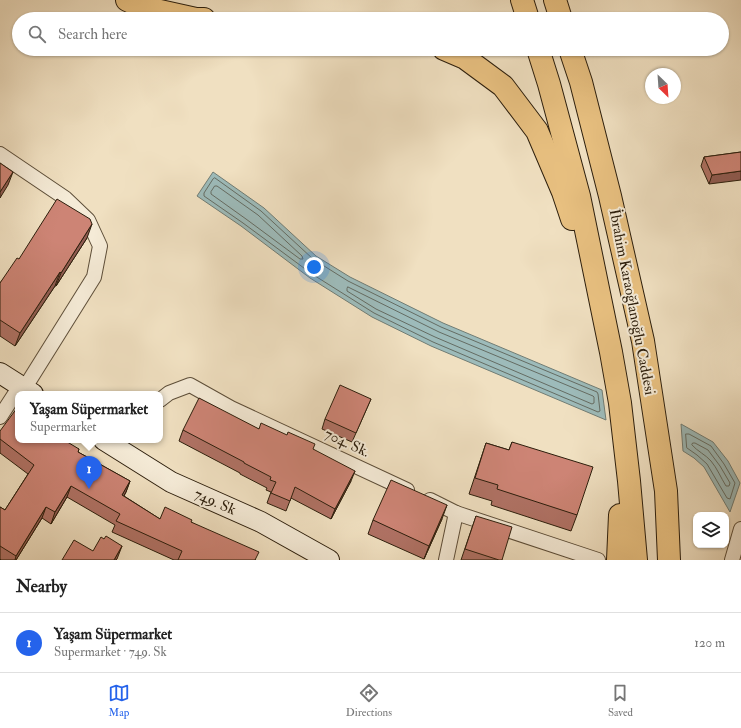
<!DOCTYPE html>
<html lang="en">
<head>
<meta charset="utf-8">
<style>
  :root { --surface:#fff; --page:#f2f2f2; --text:#222; --muted:#767676; --line:#e0e0e0; --accent:#2563eb }
  body { margin:0; font-family:"IM FELL Double Pica",serif; background:var(--page); color:var(--text) }
  .controls { position:absolute; right:12px; bottom:12px; display:grid; overflow:hidden; border-radius:8px; box-shadow:0 1px 3px #0004 }
  .controls button { width:36px; height:36px; display:grid; place-items:center; padding:0; border:0; border-bottom:1px solid var(--line); background:var(--surface); color:var(--text); font:20px sans-serif }
  .compass { position:absolute; left:645px; top:68px; width:36px; height:36px; border-radius:50%; background:var(--surface); box-shadow:0 1px 3px #0004; rotate:155deg }
  .you { position:absolute; left:314px; top:267px; width:14px; height:14px; margin:-10px; border:3px solid #fff; border-radius:50%; background:#1a73e8; box-shadow:0 0 0 6px #1a73e833 }
  .badge { display:grid; place-items:center; width:26px; height:26px; border-radius:50%; background:var(--accent); color:#fff; font-size:13px; font-weight:700 }
  .pin { position:absolute; translate:-50% -33px; filter:drop-shadow(0 1px 2px #0008) }
  .pin::after { content:''; position:absolute; top:21px; width:14px; height:12px; background:inherit; clip-path:polygon(0 0,100% 0,50% 100%) }
  .popup { position:absolute; left:15px; top:391px; width:148px; height:52px; box-sizing:border-box; display:grid; place-content:center; border-radius:8px; background:var(--surface); filter:drop-shadow(0 1px 3px #0005); font-size:13px; white-space:nowrap; color:var(--muted) }
  .popup b { font-size:15px; color:var(--text) }
  .popup::after { content:''; position:absolute; left:50%; top:100%; margin-left:-8px; border:8px solid transparent; border-top-color:var(--surface) }
  .list { margin:0; padding:0; list-style:none }
  h2 { display:flex; justify-content:space-between; align-items:center; height:52px; margin:0; padding:0 16px; font-size:17px }
  h2 small { font-size:13px; font-weight:400; color:var(--muted) }
  .list li { display:grid; grid-template-columns:26px 1fr auto; gap:12px; align-items:center; box-sizing:border-box; height:60px; padding:0 16px; border-top:1px solid var(--line) }
  .list b { display:block; font-size:15px; white-space:nowrap }
  .list p { margin:0; font-size:13px; white-space:nowrap; color:var(--muted) }
  .list em { font-size:13px; font-style:normal; color:var(--muted) }
  .icon { flex:none; width:22px; height:22px; fill:none; stroke:currentColor; stroke-width:2; stroke-linecap:round; stroke-linejoin:round }
  .map { position:relative; flex:none; width:741px; height:560px; overflow:hidden }
  .search { position:absolute; background:var(--surface); box-shadow:0 1px 3px #0004; left:12px; right:12px; top:12px; height:44px; display:flex; align-items:center; gap:10px; box-sizing:border-box; padding:0 14px; border-radius:22px; color:var(--muted); font-size:15px }
  .sheet { height:112px; background:var(--surface) }
  nav { display:flex; justify-content:space-around; align-items:center; box-sizing:border-box; height:56px; border-top:1px solid var(--line); background:var(--surface); font-size:11px; color:var(--muted) }
  nav a { display:grid; justify-items:center; gap:2px }
  nav .on { color:var(--accent) }
  .map>svg:first-child { display:block }
  .water { fill:#9dbbba; stroke:#707c74 }
  .lines { fill:none; stroke-linecap:round; stroke-linejoin:round }
  .shore { stroke:#646c63; stroke-width:1 }
  .street-casing { stroke:#5d4e39; stroke-width:16 }
  .secondary-casing { stroke:#2c1e0c; stroke-width:22 }
  .highway-casing { stroke:#2c1e0c; stroke-width:24 }
  .street { stroke:#f5ebd7; stroke-width:14 }
  .secondary { stroke:#f5ebd7; stroke-width:20 }
  .highway { stroke:#e8c080; stroke-width:22 }
  .wall { fill:#b07265; stroke:#2c1e0c }
  .shaded-wall { fill:#905c52; stroke:#2c1e0c }
  .building { fill:#cd8475; stroke:#2c1e0c }
  .labels { text-anchor:middle; dominant-baseline:central; stroke-width:4; stroke-linejoin:round; paint-order:stroke }
  .street-label { font-size:15px; fill:#2c1e0c; stroke:#f5ebd7 }
</style>
</head>
<body>
<div class="map">
<svg width="741" height="560" viewBox="0 0 741 560">
  <rect width="100%" height="100%" fill="#f0e0c1"/>
  <filter id="stains"><feTurbulence type="fractalNoise" baseFrequency=".005" numOctaves="4"/><feColorMatrix values="0 0 0 0 .2 0 0 0 0 .09 0 0 0 0 .02 0 0 0 .5 -.17"/></filter>
  <radialGradient id="worn" r=".72"><stop offset=".6" stop-color="#630" stop-opacity="0"/><stop offset="1" stop-color="#630" stop-opacity=".3"/></radialGradient>
  <g class="water">
    <polygon points="213,172 264,208 316,256 350,277 443,323 602,390 606,420 431,346 372,317 310,278 241,226 197,196"/>
    <polygon points="681,424 713,442 728,461 740,483 730,512 704,467 694,458 683,451"/>
  </g>
  <g class="lines">
    <g class="shore">
      <polygon points="215,178 261,211 313,259 348,281 441,327 597,392 598,394 600,411 598,412 433,342 374,313 312,274 243,223 204,196 204,193 213,179"/>
      <polygon points="215,186 217,186 258,215 302,256 303,259 300,259 246,219 211,194 211,192"/>
      <polygon points="348,287 439,332 593,396 594,397 594,403 592,404 435,337 376,309 347,291 347,289"/>
      <polygon points="686,434 689,434 711,446 724,464 735,483 730,499 727,498 707,464 697,455 687,448"/>
      <path d="M693 443H695L708 450 720 466 730 483 729 486H726C721 478 717 468 711 461 706 455 697 451 692 445Z"/>
    </g>
    <defs>
      <g id="street">
        <polyline points="0,154 65,198 88,220 100,246 94,277 24,389"/>
        <polyline points="160,400 169,393 190,385 231,408 407,490"/>
        <polyline points="0,417 20,386"/>
        <polyline points="430,500 456,513 446,560"/>
        <polyline points="456,513 598,560"/>
        <polyline points="732,560 741,529"/>
      </g>
      <g id="secondary">
        <polyline points="0,373 33,394"/>
        <polyline points="104,440 171,482 261,522 329,560"/>
      </g>
      <g id="highway">
        <polyline points="127,0 142,7 196,19 204,19"/>
        <polyline points="522,0 528,19"/>
        <polyline points="555,0 561,19"/>
        <polyline points="444,49 465,58 503,86 537,131 563,192 572,219"/>
        <polyline points="538,49 549,84 579,196 611,352 620,403 629,481 636,560"/>
        <polyline points="570,49 581,82 610,196 643,341 666,491 669,560"/>
        <polyline points="618,560 620,515"/>
      </g>
    </defs>
    <use href="#street" class="street-casing"/>
    <use href="#secondary" class="secondary-casing"/>
    <use href="#highway" class="highway-casing"/>
    <use href="#street" class="street"/>
    <use href="#secondary" class="secondary"/>
    <use href="#highway" class="highway"/>
  </g>
  <g class="wall">
    <polygon points="741,152 709,184 701,166 704,157"/>
    <polygon points="87,238 56,286 55,286 15,346 0,336 0,283 19,259"/>
    <polygon points="371,399 352,442 322,429 325,419"/>
    <polygon points="259,429 313,449 351,481 331,519 291,498 286,511 267,503 271,492 266,490 267,488 240,474 240,473 179,441 183,430"/>
    <polygon points="0,431 18,440 79,449 78,452 130,481 126,492 124,496 160,519 191,522 256,560 174,560 112,532 115,525 67,497 51,524 42,518 16,560 1,560 0,559 0,507 5,510 28,474 0,453"/>
    <polygon points="512,442 577,515 571,531 491,505 492,501 469,494 486,443 509,450"/>
    <polygon points="476,516 502,560 461,560"/>
    <polygon points="442,519 424,559 368,534 373,520"/>
  </g>
  <g class="shaded-wall">
    <polygon points="741,171 741,180 709,184 712,175"/>
    <polygon points="13,172 8,185 0,198 0,192"/>
    <polygon points="92,224 87,238 56,286 61,273"/>
    <polygon points="60,272 55,286 15,346 20,333"/>
    <polygon points="355,471 351,481 331,519 335,509"/>
    <polygon points="130,481 126,492 118,506 122,495"/>
    <polygon points="71,486 67,497 51,524 55,512"/>
    <polygon points="447,505 442,519 424,559 429,546"/>
    <polygon points="46,507 42,518 16,560 15,560 16,556"/>
    <polygon points="122,546 117,559 116,560 114,560"/>
  </g>
  <g class="building">
    <polygon points="741,152 741,171 712,175 704,157"/>
    <polygon points="0,163 13,172 0,192"/>
    <polygon points="57,199 90,219 92,224 61,273 60,272 20,333 0,320 0,283 17,258 19,259"/>
    <polygon points="340,385 371,399 356,433 325,419"/>
    <polygon points="199,398 259,429 261,423 287,435 288,432 315,444 313,449 355,471 335,509 295,487 290,501 271,493 276,482 270,480 271,477 244,463 244,462 183,430"/>
    <polygon points="17,408 18,409 18,440 64,440 79,449 78,452 130,481 122,495 160,519 165,507 192,520 191,522 259,552 255,560 178,560 182,551 116,521 120,514 71,486 55,512 46,507 16,556 0,546 0,507 5,510 34,465 0,439 0,431"/>
    <polygon points="512,442 593,467 577,515 497,489 498,485 475,478 486,443 509,450"/>
    <polygon points="391,480 447,505 429,546 373,520"/>
    <polygon points="476,516 512,527 502,560 499,560 465,549"/>
    <polygon points="106,536 122,546 114,560 62,560 74,540 93,551 101,537 104,539"/>
  </g>
  <g class="labels">
    <g class="street-label">
      <text transform="translate(632 302) rotate(79)">İbrahim Karaoğlanoğlu Caddesi</text>
      <text transform="translate(347 443) rotate(25)">704. Sk.</text>
      <text transform="translate(215 502) rotate(24)">749. Sk</text>
    </g>
  </g>
  <rect width="100%" height="100%" filter="url(#stains)"/>
  <rect width="100%" height="100%" fill="url(#worn)"/>
</svg>
<div class="controls">
<button><svg class="icon" aria-label="layers" viewBox="0 0 24 24"><path d="M12 4l9 5-9 5-9-5zM3 14l9 5 9-5"/></svg></button>
</div>
<svg class="compass" viewBox="-18 -18 36 36"><path d="M0-13l5 13h-10z" fill="#e53935"/><path d="M0 13l5-13h-10z" fill="#767676"/></svg>
<div class="you"></div>
<div class="pin badge" style="left:89px;top:489px">1</div>
<div class="popup"><b>Yaşam Süpermarket</b>Supermarket</div>
<div class="search"><svg class="icon" aria-label="search" viewBox="0 0 24 24"><circle cx="10" cy="10" r="6"/><path d="M15 15l6 6"/></svg>Search here</div>
</div>
<section class="sheet">
<h2>Nearby<small></small></h2>
<ul class="list">
<li><span class="badge">1</span><div><b>Yaşam Süpermarket</b><p>Supermarket · 749. Sk</p></div><em>120 m</em></li>
</ul>
</section>
<nav>
<a class="on"><svg class="icon" aria-label="map" viewBox="0 0 24 24"><path d="M3 6l6-2 6 2 6-2v14l-6 2-6-2-6 2zM9 4v14M15 6v14"/></svg>Map</a>
<a><svg class="icon" aria-label="directions" viewBox="0 0 24 24"><path d="M12 3l9 9-9 9-9-9zM9 14v-3h6M13 9l2 2-2 2"/></svg>Directions</a>
<a><svg class="icon" aria-label="saved" viewBox="0 0 24 24"><path d="M7 4h10v16l-5-4-5 4z"/></svg>Saved</a>
</nav>
</body>
</html>
